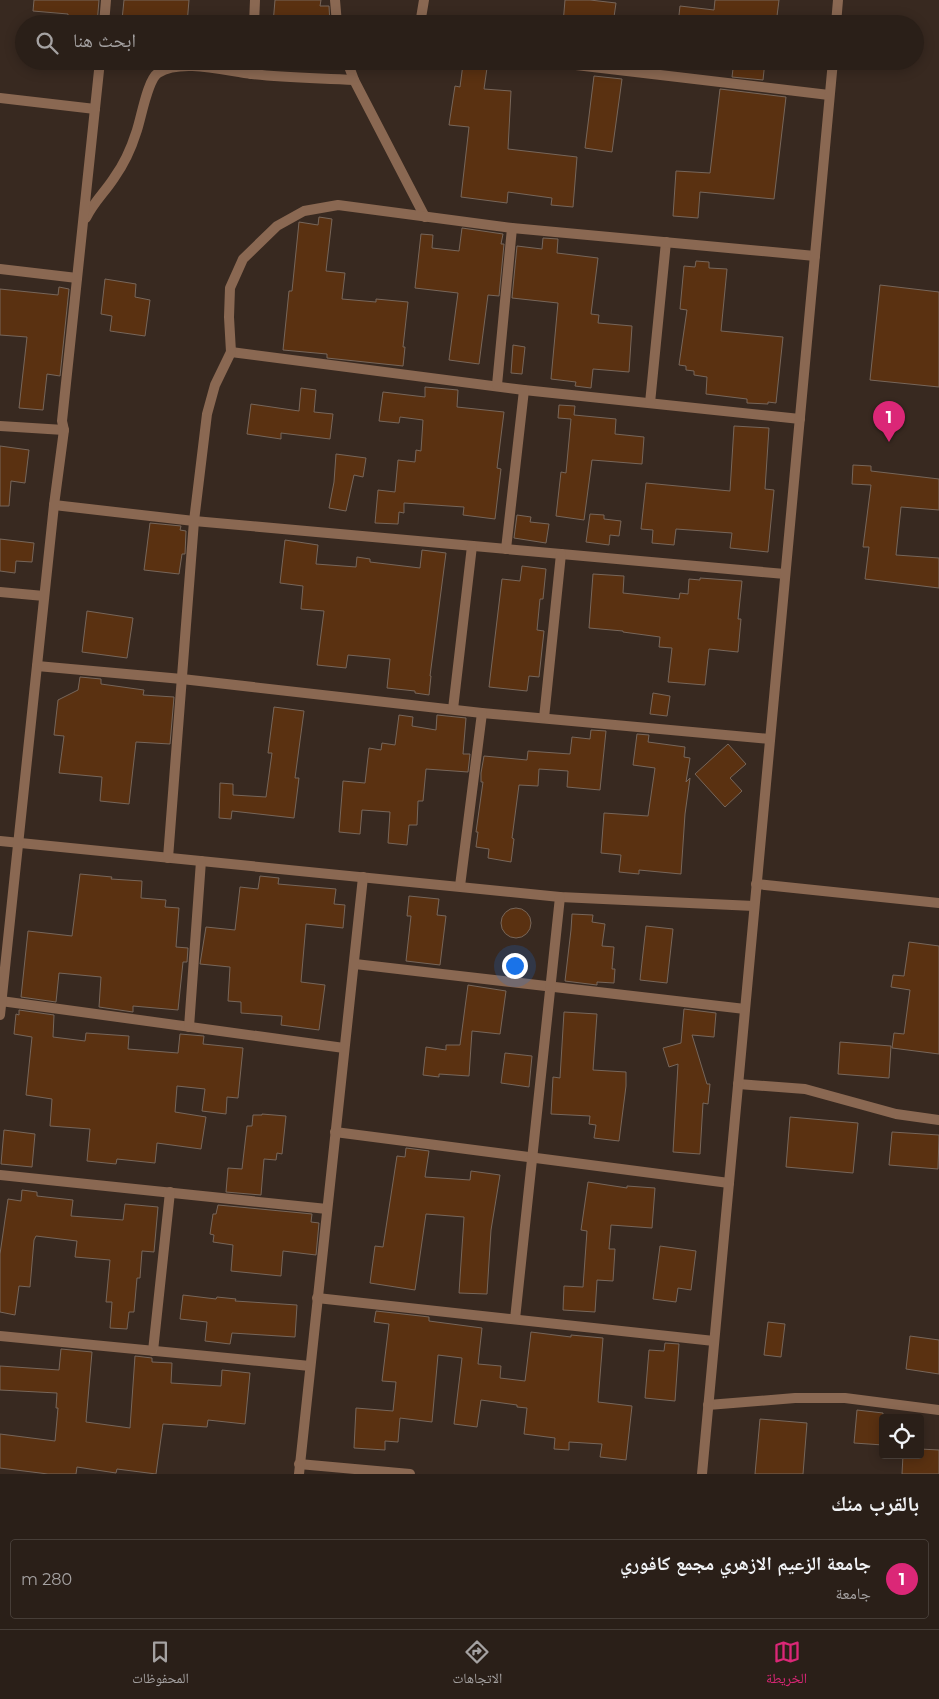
<!DOCTYPE html>
<html lang="ar">
<head>
<meta charset="utf-8">
<style>
  :root { --surface:#2a1f18; --page:#322721; --text:#f1f3f6; --muted:#a5a2a2; --line:#463d37; --accent:#db2777 }
  body { margin:0; font-family:Montserrat,"Noto Naskh Arabic",sans-serif; background:var(--page); color:var(--text); direction:rtl }
  .controls { position:absolute; right:15px; bottom:15px; display:grid; overflow:hidden; border-radius:5px; box-shadow:0 2px 12px #0003 }
  .controls button { width:45px; height:45px; display:grid; place-items:center; padding:0; border:0; border-bottom:1px solid var(--line); background:var(--surface); color:var(--text); font:25px sans-serif }
  .you { position:absolute; left:514px; top:965px; width:18px; height:18px; margin:-12px; border:4px solid #fff; border-radius:50%; background:#1a73e8; box-shadow:0 0 0 8px #1a73e833 }
  .badge { display:grid; place-items:center; width:32px; height:32px; border-radius:50%; background:var(--accent); color:#fff; font-size:16px; font-weight:700 }
  .pin { position:absolute; translate:-50% -41px; filter:drop-shadow(0 1px 2px #0008) }
  .pin::after { content:''; position:absolute; top:26px; width:18px; height:15px; background:inherit; clip-path:polygon(0 0,100% 0,50% 100%) }
  .list { margin:0; padding:0; list-style:none }
  h2 { display:flex; justify-content:space-between; align-items:center; height:65px; margin:0; padding:0 20px; font-size:21px }
  h2 small { font-size:16px; font-weight:400; color:var(--muted) }
  .list li { display:grid; grid-template-columns:32px 1fr auto; gap:15px; align-items:center; box-sizing:border-box; height:80px; margin:0 10px 10px; padding:0 10px; border:1px solid var(--line); border-radius:5px }
  .list b { display:block; font-size:19px; white-space:nowrap }
  .list p { margin:0; font-size:16px; white-space:nowrap; color:var(--muted) }
  .list em { font-size:16px; font-style:normal; color:var(--muted) }
  .icon { flex:none; width:28px; height:28px; fill:none; stroke:currentColor; stroke-width:2; stroke-linecap:round; stroke-linejoin:round }
  .map { position:relative; flex:none; width:939px; height:1474px; overflow:hidden; direction:ltr }
  .search { position:absolute; background:var(--surface); box-shadow:0 2px 12px #0003; left:15px; right:15px; top:15px; height:55px; display:flex; align-items:center; gap:12px; box-sizing:border-box; padding:0 18px; border-radius:28px; color:var(--muted); font-size:19px }
  .sheet { height:155px; background:var(--surface) }
  nav { display:flex; justify-content:space-around; align-items:center; box-sizing:border-box; height:70px; border-top:1px solid var(--line); background:var(--surface); font-size:14px; color:var(--muted) }
  nav a { display:grid; justify-items:center; gap:2px }
  nav .on { color:var(--accent) }
  .map>svg:first-child { display:block }
  .building { fill:#5a3111; stroke:#77665a }
  .lines { fill:none; stroke-linecap:round; stroke-linejoin:round }
  .minor { stroke:#8a6852; stroke-width:10 }
</style>
</head>
<body>
<div class="map">
<svg width="939" height="1474" viewBox="0 0 939 1474">
  <rect width="100%" height="100%" fill="#382920"/>
  <g class="building">
    <polygon points="34,0 99,0 97,24 85,24 85,18 68,17 68,14 33,11"/>
    <polygon points="124,0 189,0 187,24 156,24 122,20"/>
    <polygon points="275,0 321,0 320,6 329,6 330,24 273,24"/>
    <polygon points="565,0 590,0 616,3 613,24 563,24"/>
    <polygon points="715,0 779,0 776,24 678,24 680,6 714,10"/>
    <polygon points="734,61 765,61 763,80 732,77"/>
    <polygon points="463,64 487,68 484,89 511,91 508,149 577,157 573,207 551,205 552,198 508,192 507,203 461,197 469,127 449,125 455,86 460,87"/>
    <polygon points="594,76 622,79 612,152 585,148"/>
    <polygon points="720,89 786,97 774,199 700,192 698,218 673,216 676,171 710,173"/>
    <polygon points="319,217 332,219 326,271 345,273 342,299 376,302 376,299 408,302 403,347 405,347 403,366 327,358 327,354 283,350 289,291 292,291 299,222 318,225"/>
    <polygon points="462,228 503,234 501,244 504,244 499,296 488,295 479,364 449,360 458,293 415,288 421,234 433,235 432,248 459,251"/>
    <polygon points="543,238 558,239 557,253 598,258 591,314 599,315 598,323 632,326 629,372 593,369 591,388 575,386 576,382 551,379 558,303 512,298 517,246 542,249"/>
    <polygon points="696,261 709,262 709,268 727,269 721,331 783,337 776,403 768,402 768,404 747,403 747,399 706,394 707,377 694,375 694,371 686,370 686,366 679,365 687,310 680,309 684,266 695,267"/>
    <polygon points="105,279 136,284 135,297 150,300 145,336 110,331 112,316 101,314"/>
    <polygon points="880,285 939,292 939,387 870,380"/>
    <polygon points="59,287 69,289 60,376 47,374 43,410 19,408 27,337 0,335 0,289 58,295"/>
    <polygon points="513,345 525,347 522,374 511,373"/>
    <polygon points="425,387 458,390 457,407 504,412 497,468 501,469 495,519 463,515 464,507 404,503 404,513 399,512 398,524 375,523 378,490 395,492 398,460 415,462 416,450 421,451 423,420 400,417 399,423 379,421 383,392 425,397"/>
    <polygon points="301,388 316,390 314,412 333,414 330,439 281,433 281,439 247,434 251,404 299,411"/>
    <polygon points="559,405 575,406 574,415 616,419 615,434 644,437 642,464 592,460 584,520 556,516 561,472 566,473 571,419 558,418"/>
    <polygon points="734,426 769,428 765,489 774,490 768,552 730,548 732,533 676,529 674,545 652,543 653,530 641,529 646,483 730,491"/>
    <polygon points="0,446 29,450 25,483 11,481 9,506 0,506"/>
    <polygon points="336,454 366,458 363,477 354,475 346,511 329,508 334,482"/>
    <polygon points="853,465 871,466 871,471 939,479 939,510 901,507 896,555 939,558 939,588 865,579 869,547 863,547 871,485 852,484"/>
    <polygon points="590,514 604,515 604,519 621,521 619,536 610,535 609,545 586,542"/>
    <polygon points="517,515 531,517 530,522 549,524 546,543 514,538"/>
    <polygon points="150,523 181,526 180,530 186,531 185,554 182,554 179,574 144,570"/>
    <polygon points="0,539 34,543 32,562 16,561 15,573 0,571"/>
    <polygon points="285,540 318,545 316,564 356,567 357,557 370,559 370,562 420,568 422,550 446,553 430,676 431,676 429,695 415,693 415,691 387,688 390,659 348,655 346,668 317,665 324,611 301,609 303,586 280,583"/>
    <polygon points="522,566 546,569 543,599 540,599 537,630 544,631 539,677 529,676 527,691 489,687 502,579 520,581"/>
    <polygon points="593,574 624,576 623,593 679,599 680,593 688,594 689,579 700,580 700,578 742,581 738,619 741,619 738,652 709,649 705,685 668,682 672,648 659,647 660,637 623,632 623,631 589,628"/>
    <polygon points="87,611 133,618 127,658 82,652"/>
    <polygon points="80,677 101,679 101,684 144,690 143,695 174,697 170,744 136,742 129,804 100,801 102,777 59,773 64,736 54,735 58,700 78,690"/>
    <polygon points="653,693 670,696 667,716 650,714"/>
    <polygon points="274,707 304,711 295,778 299,778 294,818 232,811 231,819 219,818 220,783 233,784 233,795 266,797 272,753 268,753"/>
    <polygon points="399,715 413,717 412,726 436,730 437,715 466,718 463,754 470,754 468,772 426,769 423,801 418,801 417,825 409,825 407,845 388,843 390,812 362,810 360,834 339,832 343,781 365,783 369,748 381,750 382,743 395,745"/>
    <polygon points="591,730 606,731 600,790 567,787 568,771 539,769 538,786 519,785 512,838 514,839 511,862 488,858 489,849 476,847 478,832 476,832 483,782 481,782 481,773 484,756 527,760 528,751 570,754 572,737 590,739"/>
    <polygon points="637,734 649,735 648,742 685,747 684,757 690,758 686,782 690,778 685,814 681,874 639,870 639,874 619,872 621,855 601,853 604,813 648,816 655,768 633,765"/>
    <polygon points="728,744 746,764 730,778 742,791 725,807 695,774"/>
    <polygon points="80,874 112,877 111,879 142,881 141,898 166,900 165,907 179,908 176,947 188,948 187,962 183,962 178,1010 133,1006 133,1012 99,1007 101,977 59,973 56,1002 21,997 28,931 72,936"/>
    <polygon points="260,876 279,878 278,884 336,889 334,904 345,905 343,928 306,924 301,982 325,985 319,1030 281,1025 282,1016 241,1013 241,1002 228,1001 230,967 200,964 206,927 235,930 240,887 258,889"/>
    <polygon points="409,896 439,899 437,915 446,916 440,965 406,961 411,916 407,916"/>
    <circle cx="516" cy="923" r="15"/>
    <polygon points="572,914 593,915 592,922 605,924 602,946 614,947 612,969 615,969 614,983 597,982 597,985 565,981 571,930"/>
    <polygon points="646,926 673,929 667,983 640,980"/>
    <polygon points="909,942 939,946 939,1054 892,1048 894,1033 904,1034 910,990 891,987 893,975 904,976"/>
    <polygon points="468,985 506,991 500,1034 472,1031 469,1076 439,1074 439,1077 423,1075 426,1047 446,1050 446,1045 460,1045"/>
    <polygon points="684,1009 716,1013 714,1037 692,1035 707,1084 710,1084 708,1104 703,1103 700,1154 673,1152 678,1064 669,1067 663,1048 681,1043"/>
    <polygon points="19,1010 54,1015 53,1037 85,1041 86,1033 129,1036 128,1049 178,1053 180,1034 204,1036 203,1044 243,1048 238,1098 227,1097 226,1114 202,1111 205,1089 177,1086 175,1112 206,1117 201,1149 157,1143 155,1163 117,1159 116,1164 87,1161 90,1129 50,1126 52,1099 26,1095 32,1037 14,1034 16,1014 19,1015"/>
    <polygon points="564,1012 597,1014 593,1070 626,1072 626,1086 619,1141 594,1138 596,1125 589,1124 590,1116 551,1114 553,1077 560,1078"/>
    <polygon points="840,1042 891,1046 889,1078 838,1074"/>
    <polygon points="505,1053 532,1056 529,1087 501,1083"/>
    <polygon points="262,1114 286,1116 282,1154 277,1153 276,1160 264,1159 261,1195 226,1192 228,1168 242,1169 247,1126 252,1126 253,1115 262,1115"/>
    <polygon points="790,1117 858,1123 853,1173 786,1167"/>
    <polygon points="4,1130 35,1134 32,1167 1,1164"/>
    <polygon points="892,1132 939,1135 938,1169 889,1165"/>
    <polygon points="406,1148 429,1151 425,1177 470,1180 471,1171 500,1175 491,1230 487,1294 459,1293 464,1217 426,1214 415,1290 370,1283 375,1246 383,1247 397,1156 405,1157"/>
    <polygon points="588,1182 627,1188 627,1186 655,1188 652,1228 611,1225 609,1249 615,1249 613,1281 597,1280 595,1312 563,1310 564,1286 583,1287 587,1231 581,1230"/>
    <polygon points="22,1190 37,1192 37,1196 73,1200 71,1216 123,1220 125,1204 158,1207 154,1252 142,1251 140,1278 137,1278 134,1312 129,1312 127,1329 110,1328 112,1302 106,1302 110,1260 75,1257 77,1241 36,1236 34,1240 30,1287 19,1286 15,1315 0,1312 0,1254 8,1199 21,1201"/>
    <polygon points="218,1205 312,1214 311,1222 319,1223 316,1255 283,1251 281,1276 231,1271 233,1245 213,1242 214,1235 210,1234 213,1214 216,1214"/>
    <polygon points="660,1246 696,1251 691,1290 678,1288 676,1302 653,1299"/>
    <polygon points="183,1295 216,1299 217,1297 236,1299 235,1301 297,1305 295,1337 232,1333 230,1344 205,1341 207,1322 180,1319"/>
    <polygon points="376,1311 429,1317 429,1321 482,1328 478,1364 501,1366 500,1378 525,1381 531,1332 571,1337 571,1335 603,1338 598,1402 632,1406 626,1460 600,1457 602,1444 569,1442 569,1450 554,1449 555,1438 524,1434 527,1408 517,1407 517,1405 481,1400 477,1427 454,1424 462,1358 438,1355 432,1422 400,1418 398,1442 385,1441 385,1450 354,1448 356,1408 393,1411 396,1382 382,1381 389,1324 374,1322"/>
    <polygon points="768,1322 785,1324 781,1357 764,1355"/>
    <polygon points="910,1336 939,1340 939,1374 906,1369"/>
    <polygon points="665,1343 679,1344 675,1401 645,1398 649,1350 664,1351"/>
    <polygon points="61,1349 92,1352 86,1422 130,1428 135,1356 152,1358 152,1362 172,1363 171,1383 221,1386 222,1370 250,1373 245,1424 208,1420 207,1427 163,1424 156,1474 117,1469 116,1473 77,1467 76,1474 48,1474 0,1468 0,1434 55,1441 58,1408 56,1408 57,1393 0,1390 0,1366 59,1370"/>
    <polygon points="857,1410 883,1413 883,1445 854,1443"/>
    <polygon points="760,1419 807,1423 803,1474 755,1474"/>
    <polygon points="920,1449 939,1450 939,1474 902,1474 903,1455 920,1455"/>
  </g>
  <g class="lines">
    <g class="minor">
      <polyline points="335,0 337,24"/>
      <polyline points="104,24 106,0"/>
      <polyline points="254,24 255,0"/>
      <polyline points="420,24 424,0"/>
      <polyline points="836,24 838,0"/>
      <polyline points="347,61 354,80 425,217"/>
      <polyline points="542,61 829,95"/>
      <polyline points="251,74 252,61"/>
      <polyline points="0,98 95,109"/>
      <path d="M86 218C93 203 105 192 114 178 124 164 131 149 136 133 141 120 147 80 158 73 181 58 226 71 252 74 286 78 320 78 354 80"/>
      <polyline points="0,269 77,278"/>
      <polyline points="231,352 524,390 800,419"/>
      <polyline points="497,385 512,228"/>
      <polyline points="650,403 666,242"/>
      <polyline points="0,426 64,430"/>
      <polyline points="54,505 194,521 785,574"/>
      <polyline points="506,549 524,390"/>
      <polyline points="0,592 44,596"/>
      <polyline points="37,666 182,679 482,713 770,739"/>
      <polyline points="453,709 472,546"/>
      <polyline points="544,718 561,554"/>
      <polyline points="0,841 560,897 754,906"/>
      <polyline points="168,858 194,521 207,414 215,385 231,352 229,317 230,288 243,259 277,226 304,211 338,205 512,228 815,256"/>
      <polyline points="756,884 939,903"/>
      <polyline points="460,886 482,713"/>
      <polyline points="355,964 745,1009"/>
      <polyline points="1,1001 344,1048"/>
      <polyline points="0,1015 54,505 64,430 62,421 100,61"/>
      <polyline points="189,1027 201,861"/>
      <polyline points="738,1084 805,1089 896,1114 939,1120"/>
      <polyline points="335,1132 729,1183"/>
      <polyline points="0,1175 327,1209"/>
      <polyline points="317,1298 714,1341"/>
      <polyline points="515,1319 560,897"/>
      <polyline points="0,1336 310,1366"/>
      <polyline points="153,1351 170,1192"/>
      <polyline points="708,1405 795,1398 845,1398 939,1410"/>
      <polyline points="299,1464 410,1474"/>
      <polyline points="299,1474 363,877"/>
      <polyline points="702,1474 833,61"/>
    </g>
  </g>
</svg>
<div class="controls">
<button><svg class="icon" aria-label="locate" viewBox="0 0 24 24"><circle cx="12" cy="12" r="6"/><path d="M12 2v4M12 18v4M2 12h4M18 12h4"/></svg></button>
</div>
<div class="you"></div>
<div class="pin badge" style="left:889px;top:442px">1</div>
<div class="search"><svg class="icon" aria-label="search" viewBox="0 0 24 24"><circle cx="10" cy="10" r="6"/><path d="M15 15l6 6"/></svg>ابحث هنا</div>
</div>
<section class="sheet">
<h2>بالقرب منك<small></small></h2>
<ul class="list">
<li><span class="badge">1</span><div><b>جامعة الزعيم الازهري مجمع كافوري</b><p>جامعة</p></div><em>280 m</em></li>
</ul>
</section>
<nav>
<a class="on"><svg class="icon" aria-label="map" viewBox="0 0 24 24"><path d="M3 6l6-2 6 2 6-2v14l-6 2-6-2-6 2zM9 4v14M15 6v14"/></svg>الخريطة</a>
<a><svg class="icon" aria-label="directions" viewBox="0 0 24 24"><path d="M12 3l9 9-9 9-9-9zM9 14v-3h6M13 9l2 2-2 2"/></svg>الاتجاهات</a>
<a><svg class="icon" aria-label="saved" viewBox="0 0 24 24"><path d="M7 4h10v16l-5-4-5 4z"/></svg>المحفوظات</a>
</nav>
</body>
</html>
